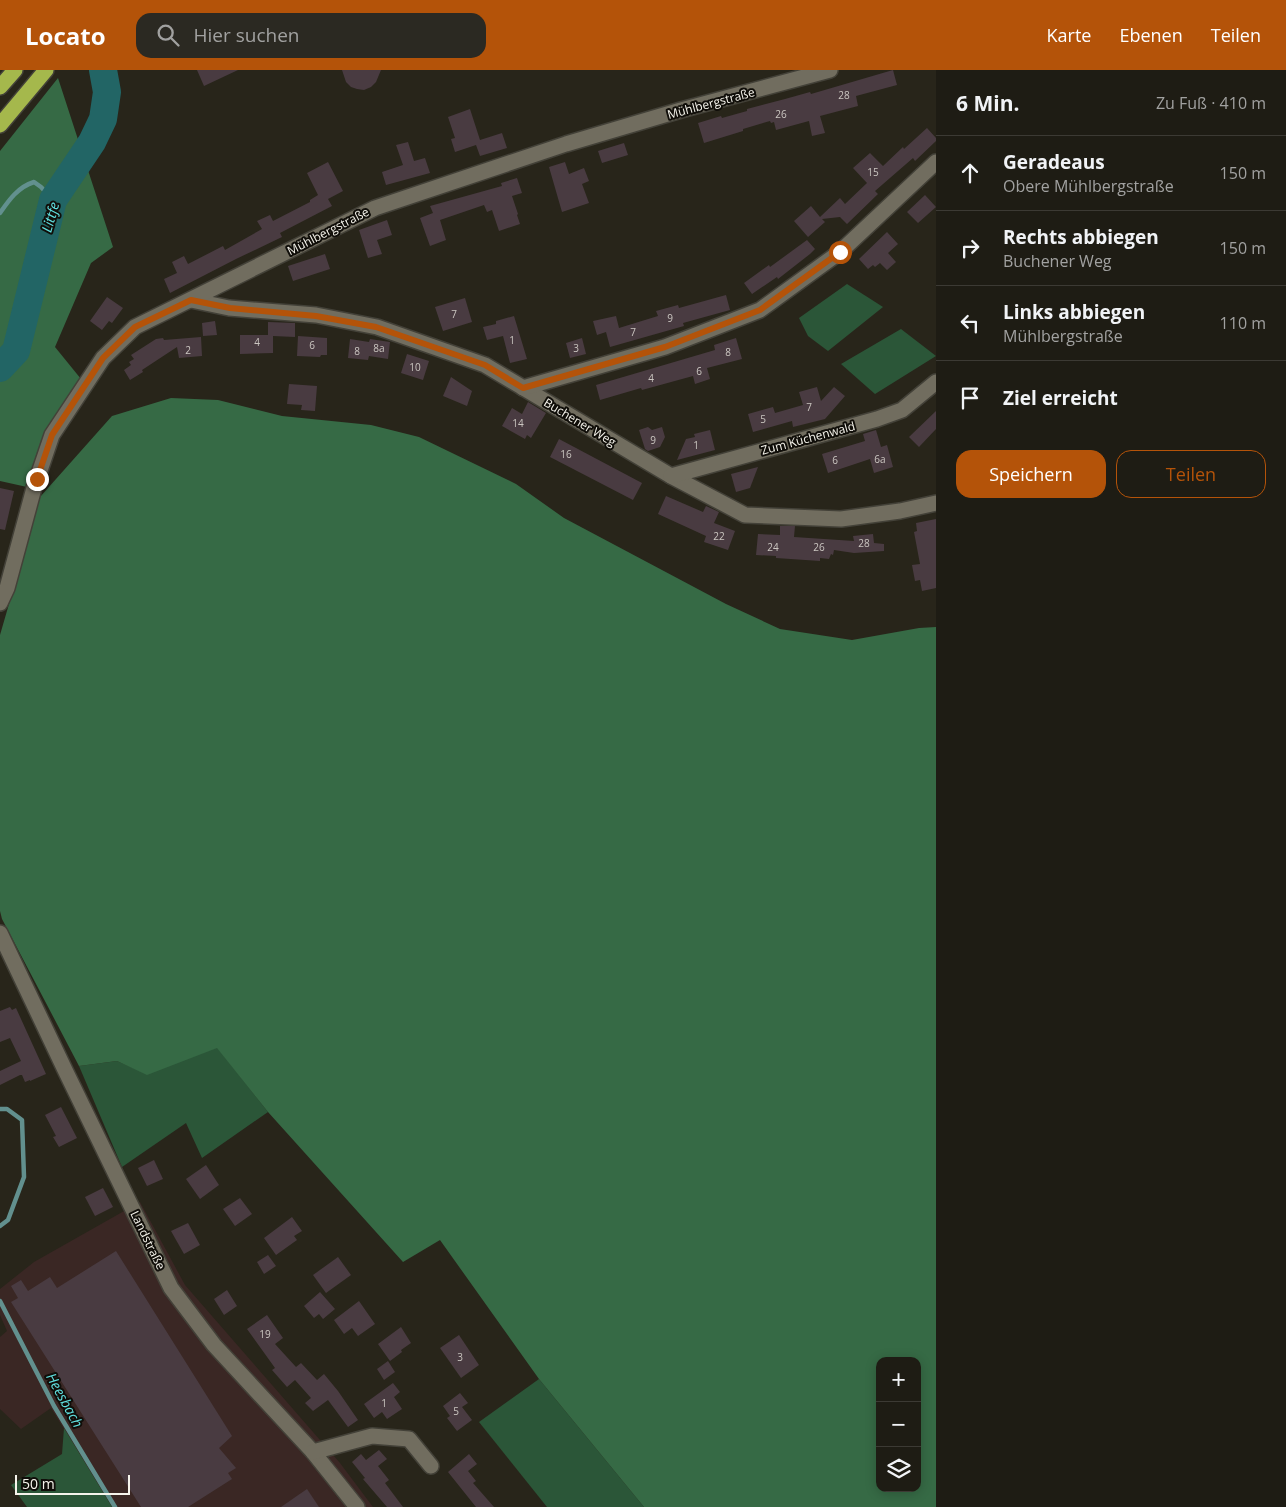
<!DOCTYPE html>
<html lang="de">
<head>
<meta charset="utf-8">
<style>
  :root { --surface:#1e1c14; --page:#2b2922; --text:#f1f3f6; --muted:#a1a1a0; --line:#3c3a34; --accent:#b45309 }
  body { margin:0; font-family:"Open Sans",sans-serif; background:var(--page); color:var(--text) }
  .controls { position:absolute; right:15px; bottom:15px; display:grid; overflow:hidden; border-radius:10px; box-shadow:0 2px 12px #0003 }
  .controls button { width:45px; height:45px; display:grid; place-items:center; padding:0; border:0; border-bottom:1px solid var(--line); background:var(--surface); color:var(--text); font:25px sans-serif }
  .scale { position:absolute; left:15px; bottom:12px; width:115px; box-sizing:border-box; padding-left:5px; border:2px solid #f6f4ec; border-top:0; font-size:14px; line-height:18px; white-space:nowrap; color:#f6f4ec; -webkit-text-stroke:4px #100e09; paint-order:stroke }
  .stop { position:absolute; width:15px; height:15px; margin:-11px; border:4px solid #b45309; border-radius:50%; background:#fff }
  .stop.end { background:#b45309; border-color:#fff; box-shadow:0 1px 5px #0008 }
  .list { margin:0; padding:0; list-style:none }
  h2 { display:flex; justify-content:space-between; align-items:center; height:65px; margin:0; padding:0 20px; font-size:21px }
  h2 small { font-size:16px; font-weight:400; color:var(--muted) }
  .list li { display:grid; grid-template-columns:32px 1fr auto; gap:15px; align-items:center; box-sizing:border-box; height:75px; padding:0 20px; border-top:1px solid var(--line) }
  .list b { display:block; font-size:19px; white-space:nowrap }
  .list p { margin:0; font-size:16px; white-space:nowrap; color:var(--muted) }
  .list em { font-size:16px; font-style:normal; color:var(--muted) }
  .actions { display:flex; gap:10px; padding:15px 20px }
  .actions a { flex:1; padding:11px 0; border:1px solid var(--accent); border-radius:15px; text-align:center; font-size:18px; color:var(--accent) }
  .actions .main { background:var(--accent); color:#fff }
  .icon { flex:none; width:28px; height:28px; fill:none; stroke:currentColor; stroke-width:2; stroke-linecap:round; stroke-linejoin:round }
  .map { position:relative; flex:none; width:936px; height:1437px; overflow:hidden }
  header { display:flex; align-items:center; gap:30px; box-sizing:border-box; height:70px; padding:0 25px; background:var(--accent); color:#fff }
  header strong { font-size:24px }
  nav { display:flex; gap:28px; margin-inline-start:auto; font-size:18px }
  .search { width:350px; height:45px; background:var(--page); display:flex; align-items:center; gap:12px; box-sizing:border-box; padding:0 18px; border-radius:15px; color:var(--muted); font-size:19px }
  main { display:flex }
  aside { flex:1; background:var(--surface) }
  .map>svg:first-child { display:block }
  .commercial { fill:#3a2724 }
  .green { fill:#2b5638 }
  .forest { fill:#366a45; fill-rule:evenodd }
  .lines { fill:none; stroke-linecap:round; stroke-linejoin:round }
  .stream { stroke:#62908e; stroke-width:4.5 }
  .river { stroke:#226565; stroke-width:28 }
  .building { fill:#493b41 }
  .minor-casing { stroke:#434138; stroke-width:18 }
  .highway-casing { stroke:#434138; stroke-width:18 }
  .minor { stroke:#716d5f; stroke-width:15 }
  .highway { stroke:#a5b84c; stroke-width:15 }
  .route { stroke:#b45309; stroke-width:6 }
  .labels { text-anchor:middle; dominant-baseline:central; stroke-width:4; stroke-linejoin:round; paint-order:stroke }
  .number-label { font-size:10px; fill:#cbc6c1 }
  .street-label { font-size:12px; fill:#f6f4ec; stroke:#100e09 }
  .water-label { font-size:14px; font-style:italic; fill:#61e1e1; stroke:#100e09 }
</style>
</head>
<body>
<header>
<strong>Locato</strong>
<div class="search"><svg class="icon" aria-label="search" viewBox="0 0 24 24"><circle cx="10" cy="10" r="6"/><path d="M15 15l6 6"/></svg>Hier suchen</div>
<nav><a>Karte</a><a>Ebenen</a><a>Teilen</a></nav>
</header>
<main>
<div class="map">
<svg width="936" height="1437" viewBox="0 0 936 1437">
  <rect width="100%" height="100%" fill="#28251a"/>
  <polygon class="commercial" points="140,1132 185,1215 340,1393 373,1437 112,1437 51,1338 21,1359 0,1339 0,1267 7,1261 0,1245 0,1219 34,1192"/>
  <g class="green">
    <polygon points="847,214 883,237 828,281 808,266 799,248"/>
    <polygon points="901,259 936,286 875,324 841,294"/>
    <polygon points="217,977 268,1042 202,1088 186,1053 122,1097 79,996 117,991 147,1004"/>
    <polygon points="539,1309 644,1437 547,1437 479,1352"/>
    <polygon points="64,1358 112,1437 27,1437 11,1415 62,1384"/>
  </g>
  <g class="forest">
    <polygon points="58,8 113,177 91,193 55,277 81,309 44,364 27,417 0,411 0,81"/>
    <path d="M171 328 218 330 282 346 371 355 419 367 516 414 564 448 726 534 780 559 852 570 919 558 936 557V1437H644L539 1309 440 1170 403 1192 268 1042 217 978 147 1005 117 991 79 996 2 849 0 841V565L40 427 112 346ZM880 1291H917V1418H880Z"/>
  </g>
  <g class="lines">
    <g class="stream">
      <path d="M0 143C9 130 18 117 34 112L41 117 53 130"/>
      <polyline points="0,1039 7,1039 22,1050 24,1107 8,1150 0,1156"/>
      <polyline points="0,1231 54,1336 115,1437"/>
    </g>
    <polyline class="river" points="0,298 16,281 53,130 92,72 103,49 107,22 103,0"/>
  </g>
  <g class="building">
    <polygon points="197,0 238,0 204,16"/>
    <polygon points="342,0 381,0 376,12 371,17 364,20 357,19 351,17 346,12"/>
    <polygon points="893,0 897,15 856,26 858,36 820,46 825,63 812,66 809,51 776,60 774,52 771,53 770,51 743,59 743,61 704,73 698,53 721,46 722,48 747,41 747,39 785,29 810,22 811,24"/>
    <polygon points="470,39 480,70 502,63 507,78 480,86 476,75 455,82 451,69 455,68 448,47"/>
    <polygon points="927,58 936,68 936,71 915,91 913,88 875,121 878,124 847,154 840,147 822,149 825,152 808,167 794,151 811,136 820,147 840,128 845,134 867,113 853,98 870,83 883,96 903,77 904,79"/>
    <polygon points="408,72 414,91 425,88 430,103 386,115 382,102 403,95 396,75"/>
    <polygon points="624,73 628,85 602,93 598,81"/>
    <polygon points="328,92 343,121 328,129 332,136 280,163 282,167 236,189 170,223 164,209 177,203 172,192 184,186 188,194 223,176 225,180 262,159 257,151 270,145 273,151 310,132 310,130 318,125 307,103"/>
    <polygon points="565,92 569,104 584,98 589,111 582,114 589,133 562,142 549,97"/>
    <polygon points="517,108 522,123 512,126 518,144 517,145 520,154 499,161 492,140 487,142 484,135 440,150 446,170 430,176 420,148 433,143 430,136 502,116 501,113"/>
    <polygon points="925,125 936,137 918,153 907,142"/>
    <polygon points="387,150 392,165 377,170 382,184 368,188 359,160"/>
    <polygon points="887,162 898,174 888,183 896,192 887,200 880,193 875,197 873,195 868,199 859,189"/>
    <polygon points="807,170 815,179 810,184 778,209 777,207 752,224 744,213 769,195 770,197"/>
    <polygon points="325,184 330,199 293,211 288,196"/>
    <polygon points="726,225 730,240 683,253 684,256 610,277 606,262 597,265 593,251 616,246 619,258 658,246 656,241 678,235 679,238"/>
    <polygon points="107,227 123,238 112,253 109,251 102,260 90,251"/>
    <polygon points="465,228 472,252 443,261 435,237"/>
    <polygon points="514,246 527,289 510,293 503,266 487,270 483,257 496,254 496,251"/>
    <polygon points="215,251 217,265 203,266 202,253"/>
    <polygon points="268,252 295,253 295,267 273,266 273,283 240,284 240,265 268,265"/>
    <polygon points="298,266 327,268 327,285 321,285 320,287 297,286"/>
    <polygon points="201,267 202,286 179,288 177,277 142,300 143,302 130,310 124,300 131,295 129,292 134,289 131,285 156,269 163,268 164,270"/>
    <polygon points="582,268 586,284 570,288 566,273"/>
    <polygon points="736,268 742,289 707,298 710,309 695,314 693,306 642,320 641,318 600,330 596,315 715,280 714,275"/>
    <polygon points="350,269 369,272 370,269 390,272 388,289 369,286 368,290 348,288"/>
    <polygon points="407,284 429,291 423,310 401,303"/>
    <polygon points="451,307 472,321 467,336 443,326"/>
    <polygon points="289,314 317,316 315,341 301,340 302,335 287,334"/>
    <polygon points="817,317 821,331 834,317 845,326 825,349 793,357 792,351 753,362 748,344 773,337 775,343 803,335 799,322"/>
    <polygon points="528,332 546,343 531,368 527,365 525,369 502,356 512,338 522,344"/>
    <polygon points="936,341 936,359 919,377 909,367"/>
    <polygon points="648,357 652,360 662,357 665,367 660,377 648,381 645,379 639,360"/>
    <polygon points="710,360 715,380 677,390 686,369 695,367 694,364"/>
    <polygon points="876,360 881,377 887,375 893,397 874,403 870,389 828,403 822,384 865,371 863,364"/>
    <polygon points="559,369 642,413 633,430 550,387"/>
    <polygon points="758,397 750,418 736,422 731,404"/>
    <polygon points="0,418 14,421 5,460 0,459"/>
    <polygon points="666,426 703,442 706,436 719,442 714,453 735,461 728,480 704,472 706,466 658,444"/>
    <polygon points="936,449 936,518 922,521 920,510 915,511 912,495 920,494 914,462 917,461 916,453"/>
    <polygon points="780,456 795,456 794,467 854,471 853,466 873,464 874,473 884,474 884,481 854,483 834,480 833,485 831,484 829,489 820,488 820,491 776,488 776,486 756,485 758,464 780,465"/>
    <polygon points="10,937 12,940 16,938 46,1004 30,1011 30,1010 25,1012 22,1005 20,1005 0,1015 0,1001 21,991 10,968 0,972 0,941"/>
    <polygon points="61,1037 77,1068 59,1077 53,1067 56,1066 45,1045"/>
    <polygon points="154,1090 163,1109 147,1116 138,1098"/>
    <polygon points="206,1095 219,1115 200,1129 186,1109"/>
    <polygon points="103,1118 113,1137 95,1146 85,1127"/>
    <polygon points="240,1128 252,1144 235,1156 223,1139"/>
    <polygon points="292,1147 302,1161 294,1166 297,1170 276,1185 264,1168"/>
    <polygon points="188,1153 200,1175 184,1184 171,1161"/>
    <polygon points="116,1181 232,1366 219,1378 236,1398 228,1403 232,1409 188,1437 141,1437 11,1232 18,1228 11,1216 21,1210 28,1221 50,1207 57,1218"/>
    <polygon points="268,1185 276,1196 264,1204 257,1192"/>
    <polygon points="338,1187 351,1205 326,1223 313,1205"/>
    <polygon points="227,1220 237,1236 224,1245 214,1229"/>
    <polygon points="320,1222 335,1239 323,1249 319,1244 314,1248 304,1236"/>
    <polygon points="359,1231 375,1254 358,1266 352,1258 344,1264 334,1250"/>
    <polygon points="267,1245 283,1268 275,1274 296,1297 301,1293 317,1310 324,1304 338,1321 358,1350 348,1357 328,1330 313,1341 305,1333 311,1328 295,1310 287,1317 272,1300 275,1298 247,1259"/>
    <polygon points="401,1257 411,1273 401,1280 402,1282 390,1291 378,1274"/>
    <polygon points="459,1265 479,1295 461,1308 440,1278"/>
    <polygon points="388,1291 395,1302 384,1310 377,1299"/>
    <polygon points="393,1313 400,1322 394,1327 402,1339 387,1349 382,1342 374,1348 364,1334"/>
    <polygon points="460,1323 468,1333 462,1337 472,1350 457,1361 447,1348 450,1346 443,1336"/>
    <polygon points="379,1380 387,1389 378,1396 389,1410 385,1413 403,1437 387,1437 363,1409 365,1408 352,1392 361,1384 366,1390"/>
    <polygon points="469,1384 477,1394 468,1401 476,1411 473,1413 494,1437 476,1437 448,1402"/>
    <polygon points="307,1419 319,1437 281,1437"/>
  </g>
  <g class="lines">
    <defs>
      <g id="minor">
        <polyline points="191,230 229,238 316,245 377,257 485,295 671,406 745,445 841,449 900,441 936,433"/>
        <polyline points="523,318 665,277 760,240 840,182 936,92"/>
        <polyline points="671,406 877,349 902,340 936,312"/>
        <polyline points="0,533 7,518 34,418 52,365 103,288 135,257 375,138 566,74 681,40 830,0"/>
        <polyline points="0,863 65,1000 171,1218 214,1275 313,1382 357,1437"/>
        <polyline points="313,1382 372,1366 409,1369 431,1396"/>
      </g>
      <g id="highway">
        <polyline points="0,17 15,0"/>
        <polyline points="0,55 46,0"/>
      </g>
    </defs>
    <use href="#minor" class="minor-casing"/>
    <use href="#highway" class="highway-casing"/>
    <use href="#minor" class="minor"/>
    <use href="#highway" class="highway"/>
  </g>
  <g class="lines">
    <polyline class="route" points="37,409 52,365 103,288 135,257 191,230 230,238 316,246 376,257 485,295 523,318 665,277 760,240 840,182"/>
  </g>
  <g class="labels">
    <g class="number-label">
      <text x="844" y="25">28</text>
      <text x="781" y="44">26</text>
      <text x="873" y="102">15</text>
      <text x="454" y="244">7</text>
      <text x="670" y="248">9</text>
      <text x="633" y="262">7</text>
      <text x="512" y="270">1</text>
      <text x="257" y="272">4</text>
      <text x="312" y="275">6</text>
      <text x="379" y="278">8a</text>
      <text x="576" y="278">3</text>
      <text x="188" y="280">2</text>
      <text x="357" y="281">8</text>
      <text x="728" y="282">8</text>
      <text x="415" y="297">10</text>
      <text x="699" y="301">6</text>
      <text x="651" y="308">4</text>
      <text x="809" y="337">7</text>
      <text x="763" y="349">5</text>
      <text x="518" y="353">14</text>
      <text x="653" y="370">9</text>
      <text x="696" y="375">1</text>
      <text x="566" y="384">16</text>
      <text x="880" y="389">6a</text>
      <text x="835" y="390">6</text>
      <text x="719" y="466">22</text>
      <text x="864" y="473">28</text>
      <text x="773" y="477">24</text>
      <text x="819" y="477">26</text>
      <text x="265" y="1264">19</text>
      <text x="460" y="1287">3</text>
      <text x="384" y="1333">1</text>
      <text x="456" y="1341">5</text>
    </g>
    <g class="street-label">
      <text transform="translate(711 33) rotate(-15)">Mühlbergstraße</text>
      <text transform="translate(328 161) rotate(-27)">Mühlbergstraße</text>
      <text transform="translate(580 352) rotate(31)">Buchener Weg</text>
      <text transform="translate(808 368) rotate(-15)">Zum Küchenwald</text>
      <text transform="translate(148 1170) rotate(64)">Landstraße</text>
    </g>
    <g class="water-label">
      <text transform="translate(50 147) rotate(-74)">Littfe</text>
      <text transform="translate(65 1330) rotate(61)">Heesbach</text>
    </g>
  </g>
</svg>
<div class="controls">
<button>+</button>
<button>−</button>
<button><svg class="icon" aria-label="layers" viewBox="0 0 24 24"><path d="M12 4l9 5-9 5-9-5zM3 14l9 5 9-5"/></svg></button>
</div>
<div class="scale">50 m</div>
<div class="stop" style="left:840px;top:182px"></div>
<div class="stop end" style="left:37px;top:409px"></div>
</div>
<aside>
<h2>6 Min.<small>Zu Fuß · 410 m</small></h2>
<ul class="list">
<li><svg class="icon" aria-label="ahead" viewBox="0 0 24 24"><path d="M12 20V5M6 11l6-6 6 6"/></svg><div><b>Geradeaus</b><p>Obere Mühlbergstraße</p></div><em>150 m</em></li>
<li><svg class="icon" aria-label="right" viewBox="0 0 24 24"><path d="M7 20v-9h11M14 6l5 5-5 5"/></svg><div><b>Rechts abbiegen</b><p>Buchener Weg</p></div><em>150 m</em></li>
<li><svg class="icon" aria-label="left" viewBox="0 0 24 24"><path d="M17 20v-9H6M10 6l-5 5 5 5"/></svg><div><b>Links abbiegen</b><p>Mühlbergstraße</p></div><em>110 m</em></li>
<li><svg class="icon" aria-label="arrive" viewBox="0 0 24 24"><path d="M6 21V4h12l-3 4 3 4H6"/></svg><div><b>Ziel erreicht</b></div></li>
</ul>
<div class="actions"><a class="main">Speichern</a><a>Teilen</a></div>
</aside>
</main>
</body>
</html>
